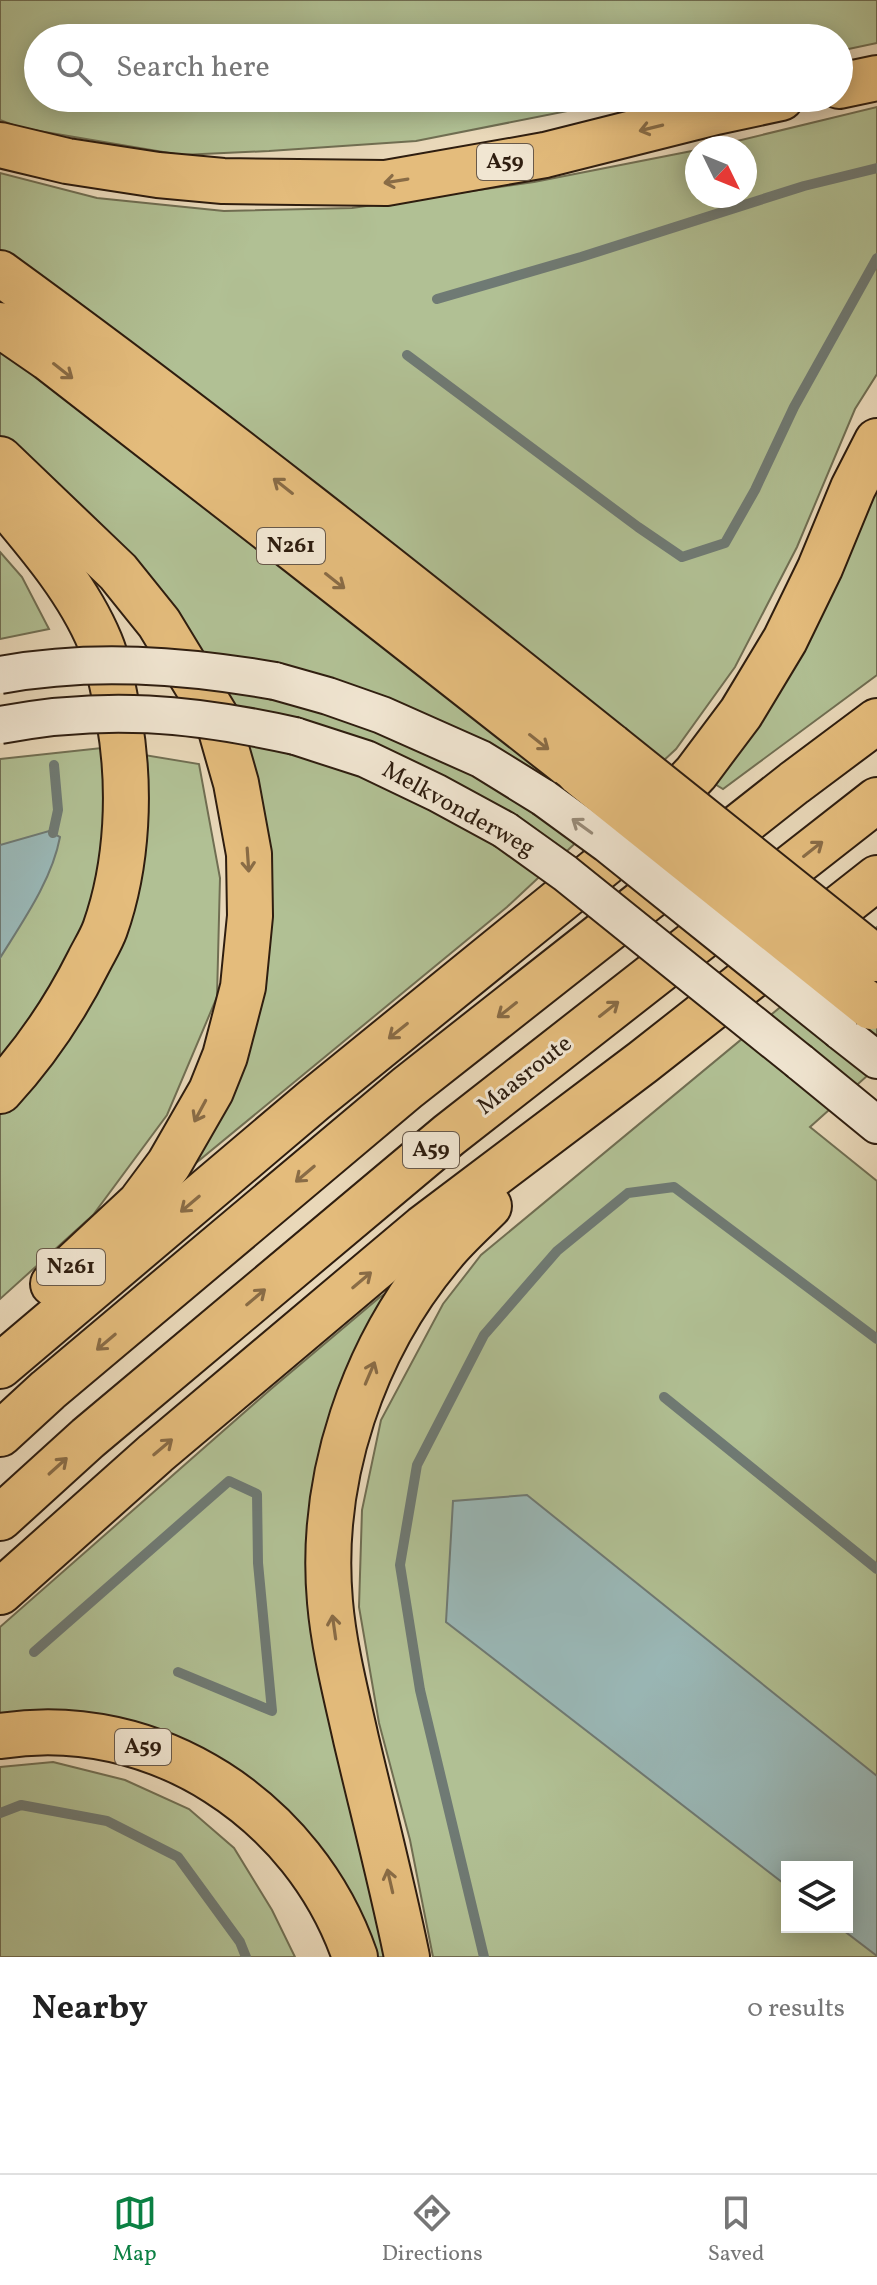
<!DOCTYPE html>
<html lang="en">
<head>
<meta charset="utf-8">
<style>
  :root { --surface:#fff; --page:#f2f2f2; --text:#222; --muted:#767676; --line:#e0e0e0; --accent:#0b8043 }
  body { margin:0; font-family:Vollkorn,serif; background:var(--page); color:var(--text) }
  .controls { position:absolute; right:24px; bottom:24px; display:grid; overflow:hidden; border-radius:0px; box-shadow:0 4px 20px #0003 }
  .controls button { width:72px; height:72px; display:grid; place-items:center; padding:0; border:0; border-bottom:2px solid var(--line); background:var(--surface); color:var(--text); font:40px sans-serif }
  .compass { position:absolute; left:685px; top:136px; width:72px; height:72px; border-radius:50%; background:var(--surface); box-shadow:0 4px 20px #0003; rotate:133deg }
  .list { margin:0; padding:0; list-style:none }
  h2 { display:flex; justify-content:space-between; align-items:center; height:104px; margin:0; padding:0 32px; font-size:34px }
  h2 small { font-size:26px; font-weight:400; color:var(--muted) }
  .icon { flex:none; width:44px; height:44px; fill:none; stroke:currentColor; stroke-width:2; stroke-linecap:round; stroke-linejoin:round }
  .map { position:relative; flex:none; width:877px; height:1957px; overflow:hidden }
  .search { position:absolute; background:var(--surface); box-shadow:0 4px 20px #0003; left:24px; right:24px; top:24px; height:88px; display:flex; align-items:center; gap:20px; box-sizing:border-box; padding:0 28px; border-radius:44px; color:var(--muted); font-size:30px }
  .sheet { height:216px; background:var(--surface) }
  nav { display:flex; justify-content:space-around; align-items:center; box-sizing:border-box; height:112px; border-top:2px solid var(--line); background:var(--surface); font-size:22px; color:var(--muted) }
  nav a { display:grid; justify-items:center; gap:4px }
  nav .on { color:var(--accent) }
  .map>svg:first-child { display:block }
  .green { fill:#b1c094; stroke:#706e52; stroke-width:2; fill-rule:evenodd }
  .water { fill:#9ab8b7; stroke:#6f7a74; stroke-width:2 }
  .lines { fill:none; stroke-linecap:round; stroke-linejoin:round }
  .stream { stroke:#6f7a74; stroke-width:10 }
  .secondary-casing { stroke:#2e1d0f; stroke-width:40 }
  .highway-casing { stroke:#2e1d0f; stroke-width:48 }
  .secondary { stroke:#f1e6d2; stroke-width:36 }
  .highway { stroke:#e4bc7c; stroke-width:44 }
  .secondary-bridge-casing { stroke:#2e1d0f; stroke-width:40; stroke-linecap:butt }
  .highway-bridge-casing { stroke:#2e1d0f; stroke-width:48; stroke-linecap:butt }
  .secondary-bridge { stroke:#f1e6d2; stroke-width:36 }
  .highway-bridge { stroke:#e4bc7c; stroke-width:44 }
  .oneway { stroke:#896c46 }
  .oneway2 { stroke:#998c7a }
  .labels { text-anchor:middle; dominant-baseline:central; stroke-width:6; stroke-linejoin:round; paint-order:stroke }
  .shield { fill:#f1e6d2; stroke:#68594a; stroke-width:2 }
  .shield-label { font-size:22px; font-weight:bold; fill:#2e1d0f }
  .street-label { font-size:24px; fill:#2e1d0f; stroke:#f1e6d2 }
</style>
</head>
<body>
<div class="map">
<svg width="877" height="1957" viewBox="0 0 877 1957">
  <rect width="100%" height="100%" fill="#e9d8b9"/>
  <filter id="stains"><feTurbulence type="fractalNoise" baseFrequency=".0025" numOctaves="4"/><feColorMatrix values="0 0 0 0 .2 0 0 0 0 .09 0 0 0 0 .02 0 0 0 .5 -.17"/></filter>
  <radialGradient id="worn" r=".72"><stop offset=".6" stop-color="#630" stop-opacity="0"/><stop offset="1" stop-color="#630" stop-opacity=".3"/></radialGradient>
  <g class="green">
    <polygon points="0,0 877,0 877,43 839,51 839,38 38,38 38,98 633,98 416,141 269,151 181,155 21,128 0,120"/>
    <polygon points="877,107 877,374 855,409 797,547 735,667 676,749 507,907 179,1177 235,1070 244,760 0,445 0,173 97,198 224,211 352,208 534,182 697,150 697,196 745,196 745,148 708,148"/>
    <polygon points="877,480 877,675 723,789 705,778"/>
    <polygon points="0,552 22,577 49,629 0,639"/>
    <polygon points="102,748 199,764 220,878 217,997 167,1115 93,1215 0,1299 0,759"/>
    <path d="M877 927V1067L810 1127 877 1181V1957H433L410 1840 379 1723 359 1607 362 1510 381 1420 443 1304 481 1255ZM787 1867H847V1927H787Z"/>
    <polygon points="407,1279 316,1523 396,1957 366,1957 254,1793 0,1723 0,1627 271,1389 380,1297"/>
    <polygon points="53,1762 125,1780 189,1809 234,1848 272,1910 295,1957 0,1957 0,1767"/>
  </g>
  <g class="water">
    <path d="M49 831 60 837C52 880 23 921 0 958V845Z"/>
    <polygon points="527,1495 877,1776 877,1956 839,1927 847,1927 847,1867 787,1867 787,1886 446,1622 453,1501"/>
  </g>
  <g class="lines">
    <g class="stream">
      <polyline points="437,299 581,257 804,186 877,168"/>
      <polyline points="407,355 638,527 682,557 725,543 755,490 794,407 877,258"/>
      <polyline points="53,833 58,810 54,765"/>
      <polyline points="664,1397 877,1569"/>
      <polyline points="34,1652 229,1481 257,1494 258,1563 272,1711 178,1672"/>
      <polyline points="0,1813 21,1805 107,1821 178,1857 240,1942 246,1957"/>
      <polyline points="484,1957 420,1690 400,1565 417,1465 484,1335 557,1251 628,1193 674,1187 877,1339"/>
    </g>
    <defs>
      <g id="secondary">
        <polyline points="275,681 328,696 382,715 481,759 544,798"/>
        <polyline points="295,736 366,759 437,793 505,830"/>
        <polyline points="840,1031 877,1060"/>
        <polyline points="800,1062 877,1125"/>
      </g>
      <g id="highway">
        <polyline points="839,86 877,78"/>
        <polyline points="0,145 67,161 158,175 223,181 386,183 545,155 716,112 781,98"/>
        <path d="M0 273C208 424 410 585 611 746"/>
        <polyline points="0,325 48,358 299,553 578,772"/>
        <polyline points="0,459 118,572 159,623 218,720 236,783 249,854 250,916 243,987 225,1056 211,1091 169,1164 140,1203 53,1284"/>
        <path d="M0 498C37 542 78 589 100 642 110 666 114 694 119 719 131 787 128 864 105 929 101 940 94 951 89 961 65 1009 36 1052 0 1091"/>
        <polyline points="0,1366 314,1100 629,844 696,773 741,713 785,640 820,568 853,488 877,441"/>
        <polyline points="0,1434 48,1390 407,1088 794,783 877,721"/>
        <polyline points="0,1518 88,1438 449,1135 877,800"/>
        <polyline points="0,1592 156,1453 423,1228 643,1062 877,878"/>
        <path d="M0 1736C155 1711 305 1811 355 1957"/>
        <path d="M407 1957C392 1884 373 1811 356 1739 346 1694 334 1648 330 1602 319 1478 363 1348 443 1253 457 1236 474 1221 489 1206"/>
      </g>
    </defs>
    <use href="#secondary" class="secondary-casing"/>
    <use href="#highway" class="highway-casing"/>
    <use href="#secondary" class="secondary"/>
    <use href="#highway" class="highway"/>
    <defs>
      <g id="secondary-bridge">
        <path d="M0 675C92 658 183 665 275 681"/>
        <path d="M0 725C105 705 192 713 295 736"/>
        <polyline points="544,798 607,844 840,1031"/>
        <polyline points="505,830 565,873 800,1062"/>
      </g>
      <g id="highway-bridge">
        <polyline points="611,746 877,959"/>
        <polyline points="578,772 871,1007"/>
      </g>
    </defs>
    <use href="#secondary-bridge" class="secondary-bridge-casing"/>
    <use href="#highway-bridge" class="highway-bridge-casing"/>
    <use href="#secondary-bridge" class="secondary-bridge"/>
    <use href="#highway-bridge" class="highway-bridge"/>
  </g>
  <defs><path id="oneway-shaft" d="M-6 0H5M1.5-3L5.5 0L1.5 3" fill="none" stroke-width="1.6" stroke-linecap="round" stroke-linejoin="round" transform="scale(2)"/></defs>
  <g class="oneway">
    <use href="#oneway-shaft" transform="translate(651 128) rotate(166)"/>
    <use href="#oneway-shaft" transform="translate(396 181) rotate(171)"/>
    <use href="#oneway-shaft" transform="translate(63 371) rotate(38)"/>
    <use href="#oneway-shaft" transform="translate(283 486) rotate(-142)"/>
    <use href="#oneway-shaft" transform="translate(335 581) rotate(38)"/>
    <use href="#oneway-shaft" transform="translate(539 742) rotate(38)"/>
    <use href="#oneway-shaft" transform="translate(813 849) rotate(-38)"/>
    <use href="#oneway-shaft" transform="translate(248 860) rotate(86)"/>
    <use href="#oneway-shaft" transform="translate(609 1009) rotate(-38)"/>
    <use href="#oneway-shaft" transform="translate(507 1010) rotate(142)"/>
    <use href="#oneway-shaft" transform="translate(398 1031) rotate(141)"/>
    <use href="#oneway-shaft" transform="translate(200 1111) rotate(118)"/>
    <use href="#oneway-shaft" transform="translate(305 1174) rotate(140)"/>
    <use href="#oneway-shaft" transform="translate(190 1204) rotate(140)"/>
    <use href="#oneway-shaft" transform="translate(362 1280) rotate(-40)"/>
    <use href="#oneway-shaft" transform="translate(256 1297) rotate(-40)"/>
    <use href="#oneway-shaft" transform="translate(106 1342) rotate(140)"/>
    <use href="#oneway-shaft" transform="translate(370 1373) rotate(-67)"/>
    <use href="#oneway-shaft" transform="translate(163 1447) rotate(-40)"/>
    <use href="#oneway-shaft" transform="translate(58 1466) rotate(-42)"/>
    <use href="#oneway-shaft" transform="translate(334 1627) rotate(-98)"/>
    <use href="#oneway-shaft" transform="translate(390 1881) rotate(-103)"/>
  </g>
  <use class="oneway2" href="#oneway-shaft" transform="translate(582 826) rotate(-144)"/>
  <g class="labels">
    <g class="shield">
      <rect x="477" y="144" width="56" height="36" rx="6"/>
      <rect x="257" y="528" width="68" height="36" rx="6"/>
      <rect x="403" y="1132" width="56" height="36" rx="6"/>
      <rect x="37" y="1249" width="68" height="36" rx="6"/>
      <rect x="115" y="1729" width="56" height="36" rx="6"/>
    </g>
    <g class="shield-label">
      <text x="505" y="162">A59</text>
      <text x="291" y="546">N261</text>
      <text x="431" y="1150">A59</text>
      <text x="71" y="1267">N261</text>
      <text x="143" y="1747">A59</text>
    </g>
    <g class="street-label">
      <text transform="translate(458 810) rotate(29)">Melkvonderweg</text>
      <text transform="translate(525 1076) rotate(-38)">Maasroute</text>
    </g>
  </g>
  <rect width="100%" height="100%" filter="url(#stains)"/>
  <rect width="100%" height="100%" fill="url(#worn)"/>
</svg>
<div class="controls">
<button><svg class="icon" aria-label="layers" viewBox="0 0 24 24"><path d="M12 4l9 5-9 5-9-5zM3 14l9 5 9-5"/></svg></button>
</div>
<svg class="compass" viewBox="-18 -18 36 36"><path d="M0-13l5 13h-10z" fill="#e53935"/><path d="M0 13l5-13h-10z" fill="#767676"/></svg>
<div class="search"><svg class="icon" aria-label="search" viewBox="0 0 24 24"><circle cx="10" cy="10" r="6"/><path d="M15 15l6 6"/></svg>Search here</div>
</div>
<section class="sheet">
<h2>Nearby<small>0 results</small></h2>
<ul class="list">
</ul>
</section>
<nav>
<a class="on"><svg class="icon" aria-label="map" viewBox="0 0 24 24"><path d="M3 6l6-2 6 2 6-2v14l-6 2-6-2-6 2zM9 4v14M15 6v14"/></svg>Map</a>
<a><svg class="icon" aria-label="directions" viewBox="0 0 24 24"><path d="M12 3l9 9-9 9-9-9zM9 14v-3h6M13 9l2 2-2 2"/></svg>Directions</a>
<a><svg class="icon" aria-label="saved" viewBox="0 0 24 24"><path d="M7 4h10v16l-5-4-5 4z"/></svg>Saved</a>
</nav>
</body>
</html>
